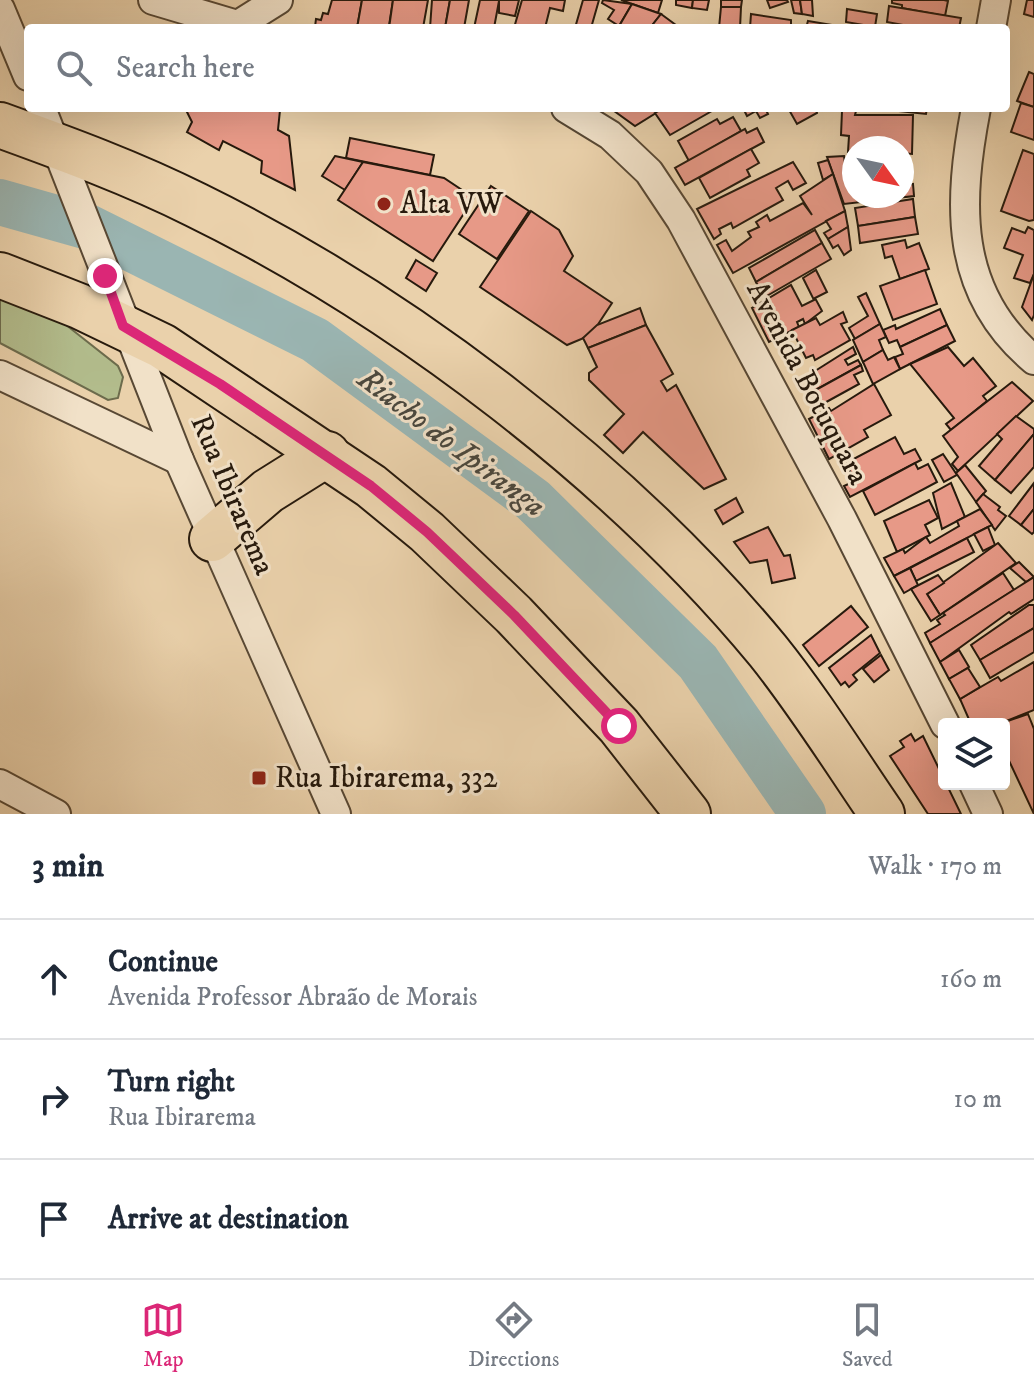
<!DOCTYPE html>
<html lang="en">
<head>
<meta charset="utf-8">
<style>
  :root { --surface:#fff; --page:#f2f2f3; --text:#1f2937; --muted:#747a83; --line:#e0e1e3; --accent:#db2777 }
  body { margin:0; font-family:"IM FELL DW Pica",serif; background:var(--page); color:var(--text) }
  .controls { position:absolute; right:24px; bottom:24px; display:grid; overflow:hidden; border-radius:8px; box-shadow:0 8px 32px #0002 }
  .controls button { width:72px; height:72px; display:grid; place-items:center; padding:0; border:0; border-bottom:2px solid var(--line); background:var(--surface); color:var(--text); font:40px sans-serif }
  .compass { position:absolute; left:842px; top:136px; width:72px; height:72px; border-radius:50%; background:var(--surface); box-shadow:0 8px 32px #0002; rotate:123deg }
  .stop { position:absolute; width:24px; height:24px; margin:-18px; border:6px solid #db2777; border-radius:50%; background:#fff }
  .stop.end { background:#db2777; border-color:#fff; box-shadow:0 2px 8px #0008 }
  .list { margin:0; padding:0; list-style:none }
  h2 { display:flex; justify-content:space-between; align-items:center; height:104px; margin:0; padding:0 32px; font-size:34px }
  h2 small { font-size:26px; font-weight:400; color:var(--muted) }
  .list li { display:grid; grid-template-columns:52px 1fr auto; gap:24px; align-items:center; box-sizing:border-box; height:120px; padding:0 32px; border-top:2px solid var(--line) }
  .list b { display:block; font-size:30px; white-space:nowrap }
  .list p { margin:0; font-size:26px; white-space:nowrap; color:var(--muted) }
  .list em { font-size:26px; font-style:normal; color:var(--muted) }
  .icon { flex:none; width:44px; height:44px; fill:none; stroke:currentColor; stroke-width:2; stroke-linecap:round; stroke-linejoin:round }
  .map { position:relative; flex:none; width:1034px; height:814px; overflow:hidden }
  .search { position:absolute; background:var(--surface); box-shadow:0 8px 32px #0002; left:24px; right:24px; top:24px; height:88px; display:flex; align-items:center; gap:20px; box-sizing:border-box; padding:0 28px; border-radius:8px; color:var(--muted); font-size:30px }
  .sheet { height:464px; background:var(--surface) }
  nav { display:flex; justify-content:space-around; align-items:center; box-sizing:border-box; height:112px; border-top:2px solid var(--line); background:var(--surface); font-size:22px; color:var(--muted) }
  nav a { display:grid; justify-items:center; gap:4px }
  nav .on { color:var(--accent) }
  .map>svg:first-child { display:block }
  .green { fill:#b2bc8c; stroke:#6c6b4c; stroke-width:2 }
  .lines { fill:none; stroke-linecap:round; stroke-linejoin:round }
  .river { stroke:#9ab5b2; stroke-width:46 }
  .building { fill:#e79987; stroke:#271a0d; stroke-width:2 }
  .minor-casing { stroke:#584834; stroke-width:32 }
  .primary-casing { stroke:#271a0d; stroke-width:48 }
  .minor { stroke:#f1e1c8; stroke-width:28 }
  .primary { stroke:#ead1ab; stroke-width:44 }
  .route { stroke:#db2777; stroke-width:10 }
  .poi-dot { fill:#8f2418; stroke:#f1e1c8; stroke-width:3 }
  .labels { text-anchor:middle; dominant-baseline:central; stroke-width:6; stroke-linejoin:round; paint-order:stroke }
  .poi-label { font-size:30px; fill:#271a0d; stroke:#f1e1c8; text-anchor:start }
  .street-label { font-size:30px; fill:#271a0d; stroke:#f1e1c8 }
  .water-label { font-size:32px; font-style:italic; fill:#4a483f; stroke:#f1e1c8 }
</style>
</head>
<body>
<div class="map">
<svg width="1034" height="814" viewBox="0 0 1034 814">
  <rect width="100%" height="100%" fill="#ead1ab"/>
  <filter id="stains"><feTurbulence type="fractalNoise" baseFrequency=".0025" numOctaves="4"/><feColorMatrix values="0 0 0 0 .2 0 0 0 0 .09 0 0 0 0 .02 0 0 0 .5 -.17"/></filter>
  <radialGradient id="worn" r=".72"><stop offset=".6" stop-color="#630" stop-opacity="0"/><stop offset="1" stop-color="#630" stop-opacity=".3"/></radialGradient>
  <polygon class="green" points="0,290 56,317 118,366 123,377 118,398 108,400 0,343"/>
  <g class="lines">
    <polyline class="river" points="0,202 88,227 315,340 533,500 698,662 803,814"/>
  </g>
  <g class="building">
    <polygon points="362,0 357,28 315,27 316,19 321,20 323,13 328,14 332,0"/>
    <polygon points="362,0 393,0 389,26 357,28"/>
    <polygon points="393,0 428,0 423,28 389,28"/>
    <polygon points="432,0 450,0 445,28 430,28"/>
    <polygon points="450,0 469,0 464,28 467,28 445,28"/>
    <polygon points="480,0 519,0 515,16 499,13 499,1 494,28 474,28"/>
    <polygon points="522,0 565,0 563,11 550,8 545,28 514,28"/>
    <polygon points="583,0 599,0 591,28 575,28"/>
    <polygon points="603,0 632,4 619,26 608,19 614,10 602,3"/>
    <polygon points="621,0 662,0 658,13"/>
    <polygon points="676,0 693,0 692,8 676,5"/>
    <polygon points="693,0 709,0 707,10 692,8"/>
    <polygon points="721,0 742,0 741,7 721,7"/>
    <polygon points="767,0 787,0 788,2 770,8"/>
    <polygon points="791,0 800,0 802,14 794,13"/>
    <polygon points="800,0 812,0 813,16 802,14"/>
    <polygon points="892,0 944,0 948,1 945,16 902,8 902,5 892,3"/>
    <polygon points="1027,0 1034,0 1034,17 1024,14"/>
    <polygon points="632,4 658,13 661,14 650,28 618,28"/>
    <polygon points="889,6 961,18 959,28 919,28 887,22"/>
    <polygon points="721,7 741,7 740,28 719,28"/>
    <polygon points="847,9 877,14 875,27 846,22"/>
    <polygon points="661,14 680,28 650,28"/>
    <polygon points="751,14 791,20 791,28 750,28"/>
    <polygon points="808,21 850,28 806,28"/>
    <polygon points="1029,72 1034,74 1034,107 1017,101"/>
    <polygon points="1021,103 1034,107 1034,140 1011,132"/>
    <polygon points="185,108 280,110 278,130 289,136 295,190 261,173 262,161 223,141 219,150 187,132 192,122"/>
    <polygon points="610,108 664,108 635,126"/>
    <polygon points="664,108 717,108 670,135 655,113"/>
    <polygon points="743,108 765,108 768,114 760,118 756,111 747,116"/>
    <polygon points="788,108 816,108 817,113 797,124"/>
    <polygon points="870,108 927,108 926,114"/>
    <polygon points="842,111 856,111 855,115 913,115 912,154 902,153 902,148 854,148 854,152 848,152 849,136 841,135"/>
    <polygon points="733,117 741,131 689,161 678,141 717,119 720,124"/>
    <polygon points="757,128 764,142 685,185 675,168 745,129 747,133"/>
    <polygon points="350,138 434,155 430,175 346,158"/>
    <polygon points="751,149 759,163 747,170 750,176 710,198 699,178"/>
    <polygon points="1023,150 1034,154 1034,220 1029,221 1001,211"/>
    <polygon points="335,156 363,162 345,190 322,176"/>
    <polygon points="844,156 846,171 854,172 854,196 902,196 902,173 903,186 913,184 914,196 844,204 827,157"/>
    <polygon points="828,160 833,174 823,180 818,163"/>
    <polygon points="363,162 444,178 474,198 433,261 338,200"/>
    <polygon points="793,162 806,183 793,190 788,181 776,188 783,200 733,228 731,223 719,229 721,234 714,239 697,209"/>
    <polygon points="833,174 845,211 733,273 717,245 726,240 732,251 751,237 748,232 759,227 756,222 767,215 770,221 803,203 812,215 800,196"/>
    <polygon points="491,186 529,211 497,259 459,234"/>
    <polygon points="913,199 915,217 858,226 855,208"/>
    <polygon points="531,211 559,230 573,256 564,271 612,303 591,335 567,345 480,287"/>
    <polygon points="845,211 848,227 828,239 824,233 831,229 826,221"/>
    <polygon points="915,217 918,234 860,243 858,226"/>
    <polygon points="848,227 851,250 844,255 838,245 833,248 828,239"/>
    <polygon points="1028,227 1034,230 1034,274 1030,283 1014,278 1023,255 1004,248 1012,228 1025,233"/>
    <polygon points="815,230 822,243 756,282 749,268"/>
    <polygon points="905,240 907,248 919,243 929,269 900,279 892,256 885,258 882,245"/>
    <polygon points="822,243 831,259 765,297 756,282"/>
    <polygon points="416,260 437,273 426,291 406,278"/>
    <polygon points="816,270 827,292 815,298 822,311 805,324 803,319 797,322 799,327 769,342 752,308 791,285 802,306 814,300 803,278"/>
    <polygon points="925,270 937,304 893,320 880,286"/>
    <polygon points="1034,274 1034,315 1032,320 1022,307"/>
    <polygon points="866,293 880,324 855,339 849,328 868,316 858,297"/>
    <polygon points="640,308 646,325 588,348 583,338 597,325"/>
    <polygon points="940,309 947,325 900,347 897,340 889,343 883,330 895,325 896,329"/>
    <polygon points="843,312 847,322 841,324 850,340 815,360 813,355 806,358 792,330 816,318 820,325"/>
    <polygon points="880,324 886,337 879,340 883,350 863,362 853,340"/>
    <polygon points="646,325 673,374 661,381 667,391 676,385 726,479 704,489 643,432 623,453 604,435 624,414 589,380 589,373 597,367 588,348"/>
    <polygon points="947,325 955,341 900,369 895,357 903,354 900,347"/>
    <polygon points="853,347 856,354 845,360 848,365 858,360 861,365 812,392 804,378"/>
    <polygon points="948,347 964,366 973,358 996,386 983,396 987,401 951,430 946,424 954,418 910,364"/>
    <polygon points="883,350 888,360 894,357 900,369 873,384 863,362"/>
    <polygon points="861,365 863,371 854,375 859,384 819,406 812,392"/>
    <polygon points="1012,382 1033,401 958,471 952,464 958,457 943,436"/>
    <polygon points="874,384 891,415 864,430 868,437 829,459 809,419 829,408 831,411"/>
    <polygon points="1016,416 1034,429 1034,434 995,480 979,466 1002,439 997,434"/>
    <polygon points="1034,434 1034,467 1011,493 995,480"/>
    <polygon points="895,437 904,454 915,449 921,460 850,497 844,486 855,481 846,463"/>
    <polygon points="943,454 957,475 944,482 932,460"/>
    <polygon points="915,463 918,469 928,464 937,482 875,515 863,491"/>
    <polygon points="965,465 986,491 976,502 956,473"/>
    <polygon points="951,483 965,517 942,529 933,493"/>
    <polygon points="1034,483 1034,509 1021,525 1009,516"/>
    <polygon points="983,494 1000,507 998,510 1006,516 995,530 976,502"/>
    <polygon points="736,498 743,512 723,524 715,510"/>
    <polygon points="929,500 938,518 925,525 930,535 897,552 884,521"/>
    <polygon points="980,509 992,525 894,576 884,558 903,549 905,553 926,537 930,543 959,526 957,521"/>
    <polygon points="1034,509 1034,532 1032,534 1021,525"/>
    <polygon points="768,527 784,556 790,555 795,578 772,583 767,560 750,563 734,542"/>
    <polygon points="988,527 995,545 983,551 974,534"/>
    <polygon points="967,538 974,552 916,581 910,568"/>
    <polygon points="998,543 1016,563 940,615 927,594"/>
    <polygon points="1019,562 1034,577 1026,582 1010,568"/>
    <polygon points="910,568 918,585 904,593 894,576"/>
    <polygon points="1003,573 1014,590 930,643 925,633 940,624 937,620 945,615 943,613"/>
    <polygon points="938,575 944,583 927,594 940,615 931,621 911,589"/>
    <polygon points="1034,577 1034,599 1011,614 1009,612 940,662 930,643"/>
    <polygon points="1029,605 1034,605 1034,628 980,660 971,645"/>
    <polygon points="851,606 868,627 819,666 803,645"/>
    <polygon points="1034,628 1034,652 990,678 980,660"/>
    <polygon points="871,635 880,653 853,675 857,680 849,687 845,682 841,685 829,668"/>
    <polygon points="959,650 969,667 949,679 940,662"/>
    <polygon points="881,655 889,670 874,682 863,669"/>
    <polygon points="1034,662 1034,710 999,724 971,724 960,699 998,677 1001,681"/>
    <polygon points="968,668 980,687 960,699 949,679"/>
    <polygon points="1028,714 1034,729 1034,814 1004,750 1004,724 999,724"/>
    <polygon points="911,734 915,741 923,736 961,814 928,814 890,756 904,747 900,741"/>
  </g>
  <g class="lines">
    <defs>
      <g id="minor">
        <polyline points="153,0 247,28"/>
        <polyline points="0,9 28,76"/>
        <polyline points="238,25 278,0"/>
        <polyline points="991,28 996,0"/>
        <polyline points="41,108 179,460 336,814"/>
        <polyline points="566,108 610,135 649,172 681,220 842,519 945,724"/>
        <path d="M976 108C958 202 953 292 1034 360"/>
        <polyline points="0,375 179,460"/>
        <polyline points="0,784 56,814"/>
        <polyline points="974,784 988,814"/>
      </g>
      <g id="primary">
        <path d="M0 125C66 149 132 173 196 205 402 306 621 473 768 651 809 702 845 760 882 814"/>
        <polyline points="0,275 79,306 162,346 371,486 427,532 514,615 619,726 688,814"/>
        <polyline points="212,539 268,491 327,454"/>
      </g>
    </defs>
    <use href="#minor" class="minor-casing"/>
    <use href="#primary" class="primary-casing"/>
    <use href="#minor" class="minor"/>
    <use href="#primary" class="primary"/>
  </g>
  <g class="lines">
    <polyline class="route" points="105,276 123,326 220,384 371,486 427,532 514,615 619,726"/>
  </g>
  <g class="poi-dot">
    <circle cx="384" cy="204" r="8"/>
    <rect x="251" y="770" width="16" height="16" rx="4"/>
  </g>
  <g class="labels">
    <g class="poi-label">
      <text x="400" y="204">Alta VW</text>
      <text x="275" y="778">Rua Ibirarema, 332</text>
    </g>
    <g class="street-label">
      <text transform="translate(807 383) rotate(62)">Avenida Botuquara</text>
      <text transform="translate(232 495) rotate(67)">Rua Ibirarema</text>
    </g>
    <g class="water-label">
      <text transform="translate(451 443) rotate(37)">Riacho do Ipiranga</text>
    </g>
  </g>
  <rect width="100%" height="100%" filter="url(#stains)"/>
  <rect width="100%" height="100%" fill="url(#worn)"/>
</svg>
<div class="controls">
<button><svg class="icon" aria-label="layers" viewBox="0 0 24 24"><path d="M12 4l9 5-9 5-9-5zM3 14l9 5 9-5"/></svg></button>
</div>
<svg class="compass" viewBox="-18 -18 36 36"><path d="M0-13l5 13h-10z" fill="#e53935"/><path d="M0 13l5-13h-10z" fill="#747a83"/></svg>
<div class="stop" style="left:619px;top:726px"></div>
<div class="stop end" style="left:105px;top:276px"></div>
<div class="search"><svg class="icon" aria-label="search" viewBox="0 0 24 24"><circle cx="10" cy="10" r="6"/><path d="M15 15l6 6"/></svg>Search here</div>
</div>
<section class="sheet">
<h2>3 min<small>Walk · 170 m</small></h2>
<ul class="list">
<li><svg class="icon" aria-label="ahead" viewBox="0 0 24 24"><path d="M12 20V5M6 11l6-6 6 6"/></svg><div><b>Continue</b><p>Avenida Professor Abraão de Morais</p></div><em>160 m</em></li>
<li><svg class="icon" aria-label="right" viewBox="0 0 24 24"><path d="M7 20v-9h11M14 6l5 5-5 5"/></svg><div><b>Turn right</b><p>Rua Ibirarema</p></div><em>10 m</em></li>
<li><svg class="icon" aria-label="arrive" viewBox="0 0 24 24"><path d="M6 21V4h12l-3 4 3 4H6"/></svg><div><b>Arrive at destination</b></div></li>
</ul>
</section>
<nav>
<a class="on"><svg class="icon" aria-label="map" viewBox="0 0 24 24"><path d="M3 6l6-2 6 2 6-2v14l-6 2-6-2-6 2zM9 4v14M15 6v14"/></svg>Map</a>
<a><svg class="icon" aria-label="directions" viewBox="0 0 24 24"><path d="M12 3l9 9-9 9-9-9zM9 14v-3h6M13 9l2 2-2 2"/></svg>Directions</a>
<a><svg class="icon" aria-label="saved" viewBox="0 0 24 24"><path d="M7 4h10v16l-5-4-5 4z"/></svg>Saved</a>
</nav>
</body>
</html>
